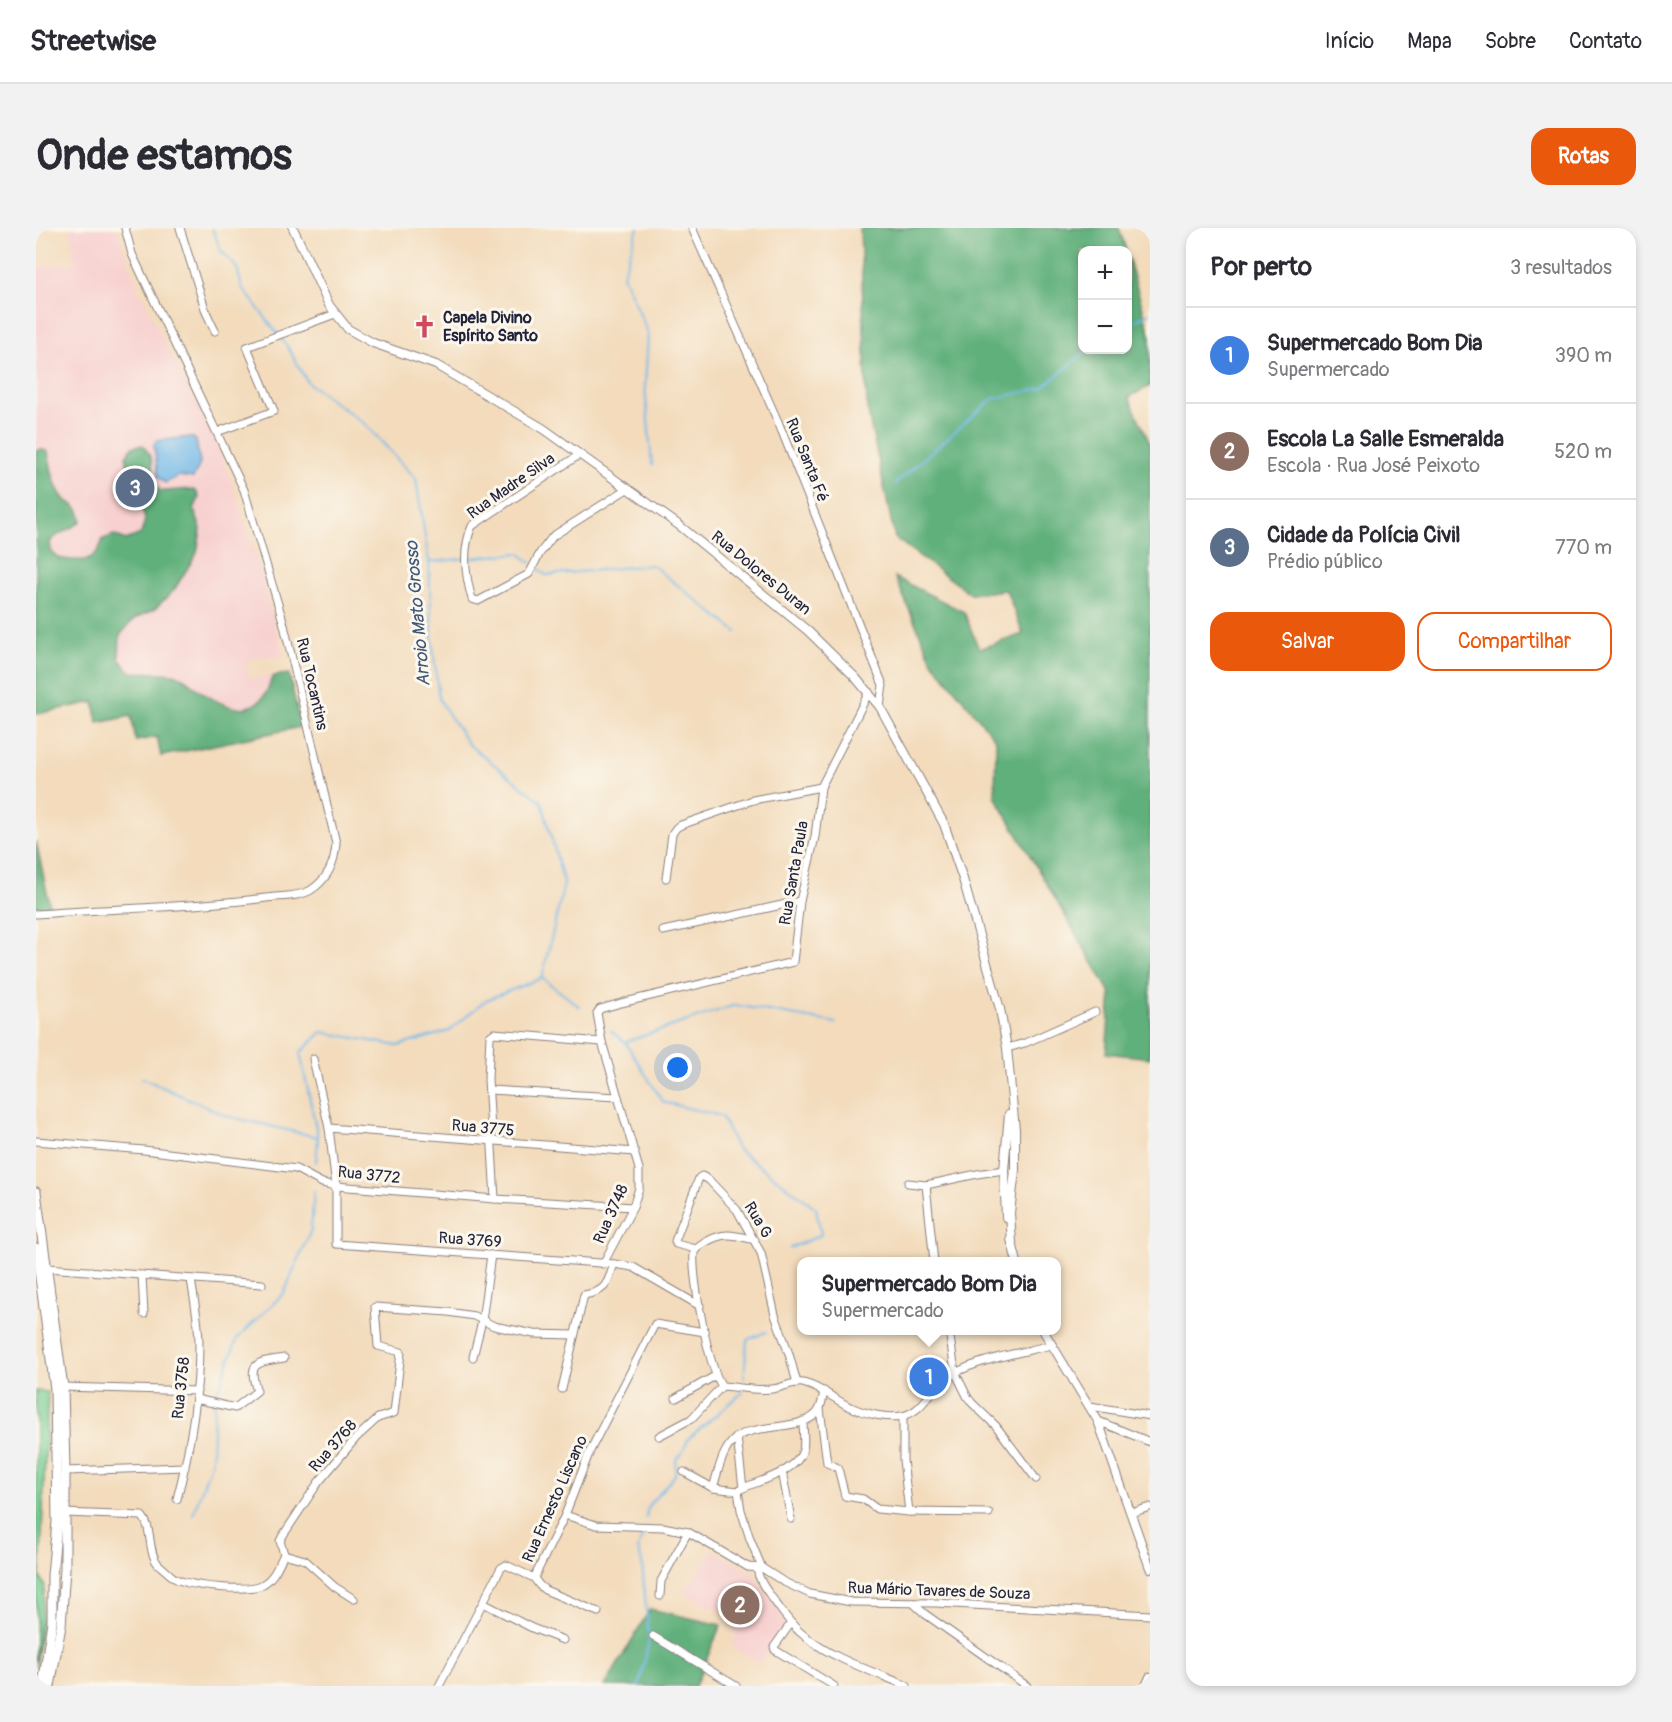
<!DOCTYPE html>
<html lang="pt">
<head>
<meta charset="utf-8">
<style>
  :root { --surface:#fff; --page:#f2f2f3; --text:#2b2b33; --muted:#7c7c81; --line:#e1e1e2; --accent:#ea580c }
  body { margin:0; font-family:Pangolin,sans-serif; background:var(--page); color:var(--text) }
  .controls { position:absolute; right:18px; top:18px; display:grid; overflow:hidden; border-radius:12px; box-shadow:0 3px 9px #0003 }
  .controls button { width:54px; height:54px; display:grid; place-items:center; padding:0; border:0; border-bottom:2px solid var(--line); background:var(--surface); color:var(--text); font:30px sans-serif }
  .you { position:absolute; left:642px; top:840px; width:21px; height:21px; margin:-15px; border:4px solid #fff; border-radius:50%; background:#1a73e8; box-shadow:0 0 0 9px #1a73e833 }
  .badge { display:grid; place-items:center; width:39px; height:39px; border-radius:50%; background:var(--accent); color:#fff; font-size:20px; font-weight:700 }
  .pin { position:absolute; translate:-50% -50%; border:3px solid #fff; box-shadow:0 2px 6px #0006 }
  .popup { position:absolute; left:761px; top:1029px; width:264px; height:78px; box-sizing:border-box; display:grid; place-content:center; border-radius:12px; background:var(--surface); filter:drop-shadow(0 2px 4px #0005); font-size:20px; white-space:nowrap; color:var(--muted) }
  .popup b { font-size:22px; color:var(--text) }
  .popup::after { content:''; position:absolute; left:50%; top:100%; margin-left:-12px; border:12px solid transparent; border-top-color:var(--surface) }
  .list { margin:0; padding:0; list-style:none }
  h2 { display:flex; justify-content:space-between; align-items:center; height:78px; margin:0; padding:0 24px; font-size:26px }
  h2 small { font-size:20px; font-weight:400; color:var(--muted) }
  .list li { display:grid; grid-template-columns:39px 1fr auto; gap:18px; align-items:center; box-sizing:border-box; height:96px; padding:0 24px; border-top:2px solid var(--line) }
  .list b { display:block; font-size:22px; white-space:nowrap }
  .list p { margin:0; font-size:20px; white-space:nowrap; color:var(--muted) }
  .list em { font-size:20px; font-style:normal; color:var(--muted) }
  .actions { display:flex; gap:12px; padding:18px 24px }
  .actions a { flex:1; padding:14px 0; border:2px solid var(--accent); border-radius:18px; text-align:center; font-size:21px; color:var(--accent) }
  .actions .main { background:var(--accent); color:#fff }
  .map { position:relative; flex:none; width:1114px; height:1458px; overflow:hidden; border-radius:18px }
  header { display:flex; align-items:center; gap:36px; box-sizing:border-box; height:84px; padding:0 30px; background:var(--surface); border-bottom:2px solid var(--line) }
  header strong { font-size:28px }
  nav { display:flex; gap:33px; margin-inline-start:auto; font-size:21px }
  .intro { display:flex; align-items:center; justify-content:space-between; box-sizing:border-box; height:144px; padding:0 36px }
  h1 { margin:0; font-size:42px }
  .button { padding:15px 27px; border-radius:18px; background:var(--accent); color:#fff; font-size:21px; font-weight:700 }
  main { display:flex; gap:36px; padding:0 36px }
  aside { flex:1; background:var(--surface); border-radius:18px; box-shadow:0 3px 9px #0003 }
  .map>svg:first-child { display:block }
  .built { fill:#f7d0cf }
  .green { fill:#76cd92; stroke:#4c7866; stroke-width:1.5 }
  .forest { fill:#60b07c; stroke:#41695c; stroke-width:1.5 }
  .water { fill:#71b8e8; stroke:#4a6d92; stroke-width:1.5 }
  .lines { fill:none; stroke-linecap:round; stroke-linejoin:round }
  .stream { stroke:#71b8e8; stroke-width:2 }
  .minor-casing { stroke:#8a7e7c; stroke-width:9 }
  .tertiary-casing { stroke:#8a7e7c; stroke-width:10 }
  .secondary-casing { stroke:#8a7e7c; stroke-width:11 }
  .minor { stroke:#fff; stroke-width:7 }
  .tertiary { stroke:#fff; stroke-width:8 }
  .secondary { stroke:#fff; stroke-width:9 }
  .labels { text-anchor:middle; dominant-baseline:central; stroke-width:6; stroke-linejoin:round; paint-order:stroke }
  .poi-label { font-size:16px; font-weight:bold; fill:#22223b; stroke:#fbf7ec; text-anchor:start }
  .street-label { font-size:16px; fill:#22223b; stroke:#fbf7ec }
  .water-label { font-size:18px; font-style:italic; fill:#3e5678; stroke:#fbf7ec }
</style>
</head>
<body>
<header>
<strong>Streetwise</strong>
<nav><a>Início</a><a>Mapa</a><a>Sobre</a><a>Contato</a></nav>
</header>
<div class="intro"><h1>Onde estamos</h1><a class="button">Rotas</a></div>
<main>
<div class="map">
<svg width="1114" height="1458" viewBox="0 0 1114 1458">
  <rect width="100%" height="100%" fill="#fbf7ec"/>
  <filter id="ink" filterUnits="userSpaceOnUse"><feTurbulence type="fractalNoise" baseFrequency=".0167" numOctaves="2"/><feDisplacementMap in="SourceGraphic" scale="12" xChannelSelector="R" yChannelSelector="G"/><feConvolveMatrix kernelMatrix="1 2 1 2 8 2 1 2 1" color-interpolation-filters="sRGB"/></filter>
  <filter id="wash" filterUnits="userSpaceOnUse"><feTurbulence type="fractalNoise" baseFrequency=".008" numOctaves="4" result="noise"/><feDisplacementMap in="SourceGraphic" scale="24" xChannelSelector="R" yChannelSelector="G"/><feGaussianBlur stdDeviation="1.35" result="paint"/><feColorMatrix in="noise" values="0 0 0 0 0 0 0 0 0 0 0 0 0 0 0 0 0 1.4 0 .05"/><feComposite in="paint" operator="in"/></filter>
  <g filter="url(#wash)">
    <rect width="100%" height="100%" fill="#f3dbbc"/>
    <g class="built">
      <polygon points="34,0 81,0 103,63 169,192 189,237 201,269 227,352 248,428 211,432 213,450 253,446 265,499 125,528 121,509 100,513 95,488 62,495 58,474 0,486 0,39 38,36"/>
      <polygon points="677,1322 717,1346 751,1396 724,1435 695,1418 700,1409 693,1387 647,1366"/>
    </g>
    <polygon class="green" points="0,1163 12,1164 4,1349 9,1357 0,1439"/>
    <g class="forest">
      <polygon points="824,0 1083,0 1090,22 1046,22 1046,122 1092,122 1092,29 1114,106 1114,158 1093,169 1114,216 1114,830 1070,825 1075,766 959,568 960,512 896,433 859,349 928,384 943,421 987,406 970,362 935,366 859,310 831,180"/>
      <path d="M107 217 115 229 119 257 124 263C136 264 149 259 160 263L163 269 158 282 165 301 161 325 138 362 119 381 98 391 84 407 83 431 95 444C107 445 132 444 141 447 149 450 154 455 160 460 180 474 211 494 230 465 233 460 234 453 237 448L253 446 265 499 125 528 121 509 100 513 95 488 62 495 58 474 0 486V222L5 221 12 224C15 239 17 254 25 267 33 279 44 274 45 293 35 303 23 303 14 314L15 323 22 330C44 334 60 336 67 311L78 307 90 312 105 306 109 292 102 260 94 253 90 228 96 219Z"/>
      <polygon points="0,613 14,679 0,679"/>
      <polygon points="614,1381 685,1397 659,1458 569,1458"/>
    </g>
    <polygon class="water" points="155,209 160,212 164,236 157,250 143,248 129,255 122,249 118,217 120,213"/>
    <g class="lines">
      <g class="stream">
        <polyline points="176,0 185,23 201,40 206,59 251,118 272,155 329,196 380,251 393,334 396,410 403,471 432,516 506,574 528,656 506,750 544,779"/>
        <polyline points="602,0 587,47 612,105 609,159 616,237"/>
        <polyline points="1092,96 1114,85"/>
        <polyline points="859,256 956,171 1006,160 1052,122"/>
        <polyline points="394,334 483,325 495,335"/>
        <polyline points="500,339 510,347 616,337 701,404"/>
        <polyline points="575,803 589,814 627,874 685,888 702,922 780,980 785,1007 754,1020"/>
        <polyline points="589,814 699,777 800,795"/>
        <polyline points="106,850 191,888 281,909"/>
        <polyline points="280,934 282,909 264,825 286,804 362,818 413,803 450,772 506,750"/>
        <polyline points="708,1150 711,1112 730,1104"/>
        <polyline points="157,1286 176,1233 178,1173 201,1111 248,1065 275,1002 278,963"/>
        <polyline points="610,1290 612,1278 639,1247 640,1231 647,1224 652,1211 707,1164"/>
        <polyline points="603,1458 613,1413 606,1335 602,1320 609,1301"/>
      </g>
    </g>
  </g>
  <g filter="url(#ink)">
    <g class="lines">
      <defs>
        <g id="minor">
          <polyline points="144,0 170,84 179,103"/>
          <polyline points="656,0 743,196 847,457 844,479"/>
          <polyline points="181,204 238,183 211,119 299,86"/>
          <path d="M543 227 436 298C426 322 429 346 436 371L442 373 493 346 504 325 517 308 591 261"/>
          <polyline points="630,650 636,606 640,600 645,597 717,572 785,559"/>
          <path d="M0 686C77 680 154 680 230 670 244 668 264 669 275 662 292 651 299 634 300 615L247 393 208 262 96 26 89 0"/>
          <polyline points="627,703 764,673"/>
          <polyline points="971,820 989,815 1059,784"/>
          <path d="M277 831 293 900 300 958V1016L578 1036C571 1056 571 1063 548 1067L526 1161"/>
          <polyline points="453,862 582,869"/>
          <polyline points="293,900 599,924"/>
          <polyline points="0,913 108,922 260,941 286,955 300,958 459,971 597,979"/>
          <polyline points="872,955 890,957 941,946 968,942"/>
          <polyline points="890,957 898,1034"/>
          <polyline points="459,971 452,851 454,808 458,805 566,814"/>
          <polyline points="660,1021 640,1016 639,1013 663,950 666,948 673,952 701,982 725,1025 739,1087 753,1126 761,1155"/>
          <polyline points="567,1036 597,979 603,960 603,941 566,814 561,785 564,781 585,775 757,734 764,673 779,609 785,559 833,464"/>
          <polyline points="578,1036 597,1039 664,1078"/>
          <polyline points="11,1040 226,1056"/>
          <polyline points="106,1047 108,1086"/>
          <polyline points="913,1102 919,1144 931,1168 936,1175 960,1198 1000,1251"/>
          <polyline points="437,1129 446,1093 455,1027"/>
          <path d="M686 1158C702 1159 720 1163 736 1161 747 1160 757 1153 767 1155 784 1159 797 1170 812 1178 827 1185 849 1191 866 1188 885 1185 893 1164 907 1153 930 1133 985 1125 1015 1117"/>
          <path d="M686 1158C672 1139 656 1049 658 1024 661 1019 664 1018 670 1014 689 1003 698 1007 719 1012"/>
          <polyline points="27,1159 161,1163"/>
          <polyline points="640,1170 679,1148"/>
          <path d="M160 1171 199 1180 221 1163C210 1133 223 1134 248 1130"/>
          <polyline points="1054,1178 1114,1188"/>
          <polyline points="784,1181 791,1235 802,1240 809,1268 827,1271 841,1281 873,1284 953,1285"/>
          <polyline points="867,1188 867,1232 873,1284"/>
          <polyline points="1062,1193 1114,1214"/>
          <polyline points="623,1208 655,1191 686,1158"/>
          <polyline points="701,1209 707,1260 702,1263 705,1282 714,1311 726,1340"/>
          <polyline points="29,1243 149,1239"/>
          <polyline points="746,1243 755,1291"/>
          <polyline points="648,1244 677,1260 702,1263"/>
          <path d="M677 1260C682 1244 686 1221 700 1210 721 1194 770 1204 783 1182 786 1176 787 1169 788 1163"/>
          <path d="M707 1260C725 1252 761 1244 767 1222 769 1214 767 1203 767 1193"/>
          <path d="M141 1271C154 1221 163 1168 163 1116 163 1094 158 1072 155 1051"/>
          <path d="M28 1285 106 1288C117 1300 111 1323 122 1336 127 1340 135 1348 140 1351 156 1358 213 1365 227 1356 238 1350 243 1336 248 1326L269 1332 299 1359 318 1371"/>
          <polyline points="1095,1285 1114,1279"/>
          <polyline points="529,1287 560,1297 627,1299 652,1304 712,1339 726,1340 748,1354 774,1366 815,1374 900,1375 1114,1387"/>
          <polyline points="248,1326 244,1313 246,1309 282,1255 320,1210 342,1190 358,1185 365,1124 342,1118 339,1079 412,1084 438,1088 458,1098 498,1106 538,1107"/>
          <path d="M721 1341C723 1354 732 1364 739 1374 748 1386 757 1400 770 1409 797 1431 839 1444 871 1458"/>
          <polyline points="498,1350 503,1357 509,1362 562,1384"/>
          <polyline points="624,1368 625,1353 652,1304"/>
          <polyline points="447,1375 496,1400 527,1412"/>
          <polyline points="877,1375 889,1386 991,1458"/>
          <polyline points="755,1395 738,1419 739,1422 798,1458"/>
          <polyline points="617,1408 700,1458"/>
          <polyline points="403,1458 465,1340 470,1337 498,1350 529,1287 554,1223 619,1096 669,1104"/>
        </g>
        <g id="tertiary">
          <polyline points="257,0 293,77 312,101 337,115 400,137 508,201 644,298 772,403 819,449 844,479 908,596 927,651 964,781 971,820 979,902 979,942 974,985 976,1015"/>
          <polyline points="970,989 968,942 973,886"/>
          <polyline points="975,1011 981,1034"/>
          <polyline points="1007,1102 1062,1193 1114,1340"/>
          <polyline points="1110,1458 1114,1449"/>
        </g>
        <g id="secondary">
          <polyline points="0,964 27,1159 29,1243 29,1341 25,1398 14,1458"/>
          <polyline points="0,1020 19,1161 21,1294 16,1347 16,1393 7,1458"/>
        </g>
      </defs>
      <use href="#minor" class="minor-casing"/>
      <use href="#tertiary" class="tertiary-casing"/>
      <use href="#secondary" class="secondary-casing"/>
      <use href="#minor" class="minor"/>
      <use href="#tertiary" class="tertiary"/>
      <use href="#secondary" class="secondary"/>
    </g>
  </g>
  <defs>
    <symbol id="church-bare" viewBox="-9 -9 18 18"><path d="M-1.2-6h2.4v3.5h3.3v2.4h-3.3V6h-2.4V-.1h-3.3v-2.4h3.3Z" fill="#d1495b" stroke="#fbf7ec" stroke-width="2.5" paint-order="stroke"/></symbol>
  </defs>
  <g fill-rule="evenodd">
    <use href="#church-bare" x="372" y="82" width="33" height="33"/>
  </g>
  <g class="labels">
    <g class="poi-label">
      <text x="407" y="90">Capela Divino<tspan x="407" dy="18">Espírito Santo</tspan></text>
    </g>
    <g class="street-label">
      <text transform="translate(771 232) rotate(68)">Rua Santa Fé</text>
      <text transform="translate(475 258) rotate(-35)">Rua Madre Silva</text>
      <text transform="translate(725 345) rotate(39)">Rua Dolores Duran</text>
      <text transform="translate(276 456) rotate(77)">Rua Tocantins</text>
      <text transform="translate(758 645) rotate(-80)">Rua Santa Paula</text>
      <text transform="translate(447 900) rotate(5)">Rua 3775</text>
      <text transform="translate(333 947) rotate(6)">Rua 3772</text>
      <text transform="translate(575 986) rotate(-66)">Rua 3748</text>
      <text transform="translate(722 992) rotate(59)">Rua G</text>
      <text transform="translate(434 1012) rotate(4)">Rua 3769</text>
      <text transform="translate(145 1160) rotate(-84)">Rua 3758</text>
      <text transform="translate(297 1218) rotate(-49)">Rua 3768</text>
      <text transform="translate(519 1271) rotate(-66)">Rua Ernesto Liscano</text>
      <text transform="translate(903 1363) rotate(2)">Rua Mário Tavares de Souza</text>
    </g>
    <g class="water-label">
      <text transform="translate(382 386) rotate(-95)">Arroio Mato Grosso</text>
    </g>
  </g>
</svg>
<div class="controls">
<button>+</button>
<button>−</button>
</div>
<div class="you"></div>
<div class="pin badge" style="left:893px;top:1149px;background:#3f7fe0">1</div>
<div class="popup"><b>Supermercado Bom Dia</b>Supermercado</div>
<div class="pin badge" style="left:704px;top:1377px;background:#8d6e63">2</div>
<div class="pin badge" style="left:99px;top:260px;background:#5c6f8a">3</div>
</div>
<aside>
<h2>Por perto<small>3 resultados</small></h2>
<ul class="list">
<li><span class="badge" style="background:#3f7fe0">1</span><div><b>Supermercado Bom Dia</b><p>Supermercado</p></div><em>390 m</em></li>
<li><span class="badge" style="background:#8d6e63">2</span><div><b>Escola La Salle Esmeralda</b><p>Escola · Rua José Peixoto</p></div><em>520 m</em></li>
<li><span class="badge" style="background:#5c6f8a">3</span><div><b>Cidade da Polícia Civil</b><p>Prédio público</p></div><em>770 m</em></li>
</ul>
<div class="actions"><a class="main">Salvar</a><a>Compartilhar</a></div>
</aside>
</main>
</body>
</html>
